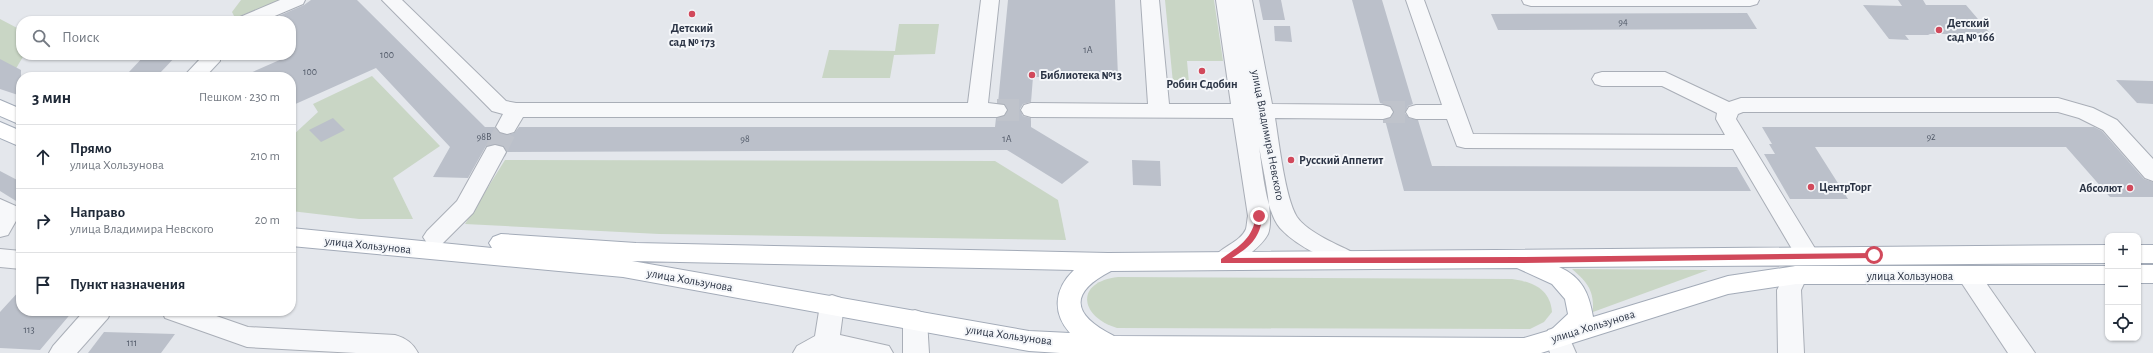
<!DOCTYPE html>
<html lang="ru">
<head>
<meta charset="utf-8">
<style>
  :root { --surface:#fff; --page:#f6f6f7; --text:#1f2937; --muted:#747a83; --line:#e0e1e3 }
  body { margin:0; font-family:"Alegreya Sans",sans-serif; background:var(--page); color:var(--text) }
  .controls { position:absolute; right:12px; bottom:12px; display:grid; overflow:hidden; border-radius:8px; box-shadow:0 1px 3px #0004 }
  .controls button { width:36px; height:36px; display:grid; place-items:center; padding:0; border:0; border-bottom:1px solid var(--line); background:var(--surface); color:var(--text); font:20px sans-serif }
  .stop { position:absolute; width:12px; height:12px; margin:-9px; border:3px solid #d1495b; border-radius:50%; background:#fff }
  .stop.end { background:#d1495b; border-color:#fff; box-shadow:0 1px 4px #0008 }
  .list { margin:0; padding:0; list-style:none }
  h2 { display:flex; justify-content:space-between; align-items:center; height:52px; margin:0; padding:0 16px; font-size:17px }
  h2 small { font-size:13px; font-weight:400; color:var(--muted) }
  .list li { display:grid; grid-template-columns:26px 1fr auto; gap:12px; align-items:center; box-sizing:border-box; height:64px; padding:0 16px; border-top:1px solid var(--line) }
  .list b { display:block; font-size:15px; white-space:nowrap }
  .list p { margin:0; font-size:13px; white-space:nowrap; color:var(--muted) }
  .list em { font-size:13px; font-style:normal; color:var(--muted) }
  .icon { flex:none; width:22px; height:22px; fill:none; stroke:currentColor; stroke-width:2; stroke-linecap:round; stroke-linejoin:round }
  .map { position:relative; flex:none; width:2153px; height:353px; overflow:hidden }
  .search { position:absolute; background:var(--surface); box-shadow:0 1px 3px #0004; left:16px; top:16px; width:280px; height:44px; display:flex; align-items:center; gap:10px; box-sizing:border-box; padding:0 14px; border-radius:16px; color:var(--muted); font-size:15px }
  .panel { position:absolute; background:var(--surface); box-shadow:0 1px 3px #0004; left:16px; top:72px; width:280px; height:244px; border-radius:16px }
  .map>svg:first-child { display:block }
  .green { fill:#c9d6c5 }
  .building { fill:#bbc0ca }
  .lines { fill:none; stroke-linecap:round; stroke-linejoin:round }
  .minor-tunnel { stroke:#bfc3cb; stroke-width:22; stroke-dasharray:22 11; stroke-linecap:butt }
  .minor-casing { stroke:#a9aeb7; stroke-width:2 }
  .major-casing { stroke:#a3abb8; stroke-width:2 }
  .minor { fill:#f7f8fa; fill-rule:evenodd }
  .major { fill:#fff; fill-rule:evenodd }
  .route { fill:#d1495b }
  .poi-dot { fill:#d1495b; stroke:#f4f6f9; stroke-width:1.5 }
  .labels { text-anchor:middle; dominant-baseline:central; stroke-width:4; stroke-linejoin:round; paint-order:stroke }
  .number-label { font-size:10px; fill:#4f5766 }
  .poi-label { font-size:12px; font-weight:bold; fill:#2b3445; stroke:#f4f6f9; text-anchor:start }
  .street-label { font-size:12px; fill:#2b3445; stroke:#f4f6f9 }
</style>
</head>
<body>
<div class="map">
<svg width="2153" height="353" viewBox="0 0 2153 353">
  <rect width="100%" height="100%" fill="#e4e7ec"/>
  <g class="green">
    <polygon points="241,0 281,0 235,18 232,12"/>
    <polygon points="1165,0 1214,0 1223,61 1187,61 1189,83 1173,83"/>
    <polygon points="0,19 21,30 21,55 24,55 8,82 0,78"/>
    <polygon points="899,24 939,24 935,54 894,55 890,78 822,78 829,50 895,51"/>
    <polygon points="372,76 440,146 393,178 413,219 359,219 291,211 291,137 318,112 313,104"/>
    <polygon points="505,160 995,161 1058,200 1066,240 659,234 465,224"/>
    <path d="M1572 269 1708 270 1593 312C1594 290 1588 283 1572 269Z"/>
    <path d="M1118 277 1512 279C1533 282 1550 289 1552 312L1544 322 1530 329 1117 328C1080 317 1074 282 1118 277Z"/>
  </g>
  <g class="building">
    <polygon points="311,0 357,0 485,127 495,127 499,133 507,135 514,133 519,127 995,127 996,118 1004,116 1008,111 1005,104 998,103 1008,0 1115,0 1118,77 1033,77 1031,102 1023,104 1020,109 1023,116 1031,118 1031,127 1089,162 1062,184 1007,150 507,152 503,146 495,144 486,146 468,178 433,177 450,147 376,68 291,106 291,77 241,77 291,55 291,21 267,21 304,5"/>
    <polygon points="1259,0 1281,0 1285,20 1263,20"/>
    <polygon points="1352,0 1382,0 1413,104 1408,106 1405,113 1409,118 1418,120 1432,166 1737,167 1751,191 1404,191 1385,120 1391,118 1394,111 1390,106 1380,103"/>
    <polygon points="1898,0 1923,0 1926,5 1966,5 1995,39 1976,39 1972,34 1928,34 1930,35 1905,35 1909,40 1889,39 1863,5 1902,6"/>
    <polygon points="1747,13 1757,29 1498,30 1491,14"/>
    <polygon points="1274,26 1290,26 1292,42 1275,41"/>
    <polygon points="145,55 177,55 160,73 129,72"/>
    <polygon points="0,59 21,70 21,96 0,89"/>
    <polygon points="2116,80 2153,81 2153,104 2137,103"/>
    <polygon points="333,118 345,130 321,142 309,130"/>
    <polygon points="1762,127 2094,127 2102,131 2144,179 2153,182 2153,197 2110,197 2066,147 1815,147 1848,199 1790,199 1764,154 1775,154 1769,144 1772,144"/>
    <polygon points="1132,160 1160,161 1161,186 1133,185"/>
    <polygon points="0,171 21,182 21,204 0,191"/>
    <polygon points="21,289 21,311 73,311 40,350 0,348 0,312"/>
    <polygon points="104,332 175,334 161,353 88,353"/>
  </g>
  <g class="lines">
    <g class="minor-tunnel">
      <polyline points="997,110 1031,110"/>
      <polyline points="1383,112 1416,112"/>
      <polyline points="495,152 507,127"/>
    </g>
    <defs>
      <g id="minor">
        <polygon points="280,0 305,0 303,4 263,21 237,21 240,17"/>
        <polygon points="382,0 402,0 506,101 516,103 968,103 981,0 999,0 988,103 1004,105 1007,110 1004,115 997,117 523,117 514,132 507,134 500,132 496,127 503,114 492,111"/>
        <path d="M1141 0H1159L1169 104H1231L1216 0H1252L1272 104 1383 105 1390 107 1393 112 1390 117 1383 119 1275 118C1279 142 1285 198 1297 217 1308 233 1339 245 1356 254L1360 260 1356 266C1343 270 1334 263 1323 257 1308 250 1292 241 1280 228 1266 212 1262 168 1259 146 1262 166 1275 217 1268 234 1263 244 1251 253 1242 260 1232 267 1227 271 1215 267L1211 261C1219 247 1240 243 1246 229 1247 225 1247 220 1248 216L1233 118 1031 117 1024 115 1021 110 1024 105 1031 103 1148 104Z"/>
        <polygon points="1406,0 1424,0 1473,134 1725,135 1716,119 1717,113 1662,86 1602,86 1595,84 1592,79 1595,74 1602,72 1665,72 1729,102 1741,98 2058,98 2093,108 2117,120 2153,159 2153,181 2145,178 2103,130 2079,118 2058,112 1743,112 1738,114 1736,119 1819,255 1815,261 1807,264 1799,261 1733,149 1465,148 1457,146 1447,119 1416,119 1409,117 1406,112 1409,107 1416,105 1442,105"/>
        <polygon points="1522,0 1759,0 1757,4 1750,6 1531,6 1524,4"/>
        <polygon points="200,55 220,55 220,61 205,77 183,77 200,59"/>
        <polygon points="495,145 503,147 506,152 473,213 443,243 435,246 427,243 423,237 427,231 457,201 487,147"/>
        <polygon points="0,199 18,207 21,212 8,235 0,237"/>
        <polygon points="0,249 21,251 21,269 0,267"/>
        <polygon points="1796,266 1804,269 1808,275 1801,290 1804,353 1778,353 1777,290 1788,269"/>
        <polygon points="1969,267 1977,270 2035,353 2008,353 1957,276 1961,270"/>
        <polygon points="832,295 841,298 844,305 840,335 889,346 893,353 793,353 797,346 815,336 820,305 823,298"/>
        <polygon points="915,310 924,313 927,320 929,353 903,353 903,320 906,313"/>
        <polygon points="84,311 111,311 108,318 77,353 49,353 53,346"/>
        <path d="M162 311H202L248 327 395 335C406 338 413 343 418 353H356L247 347 165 318Z"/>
        <polygon points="1557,327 1566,330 1576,353 1550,353 1545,337 1548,330"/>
      </g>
      <g id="major">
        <polygon points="0,100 21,109 21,125 0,116"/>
        <polygon points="0,122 21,131 21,147 0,138"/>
        <path d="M291 228 492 248 489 243 493 237 501 234 636 243 1108 253 2108 245V263L1559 267C1582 277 1589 293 1593 317L1728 276 1796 266H2108V284H1796L1728 294 1541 353H1060L1029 351 623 277 291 246ZM632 261 1074 270C1054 289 1052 313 1070 333L1029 331ZM1517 268 1552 284 1565 299 1568 314 1551 330 1524 338 1114 336C1072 315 1068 293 1111 271Z"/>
        <rect x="2138" y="245" width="15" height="18"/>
        <rect x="2138" y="265" width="15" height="18"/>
      </g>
    </defs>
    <use href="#minor" class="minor-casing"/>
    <use href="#major" class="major-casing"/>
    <use href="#minor" class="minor"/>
    <use href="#major" class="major"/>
  </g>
  <path class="route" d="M1259 214 1263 216C1259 239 1251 246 1232 258L1520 257 1874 253 1877 255 1874 258 1520 263H1221V259C1239 246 1252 240 1256 216Z"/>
  <g class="poi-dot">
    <circle cx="692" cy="14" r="4"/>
    <circle cx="1939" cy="30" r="4"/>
    <circle cx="1202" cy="71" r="4"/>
    <circle cx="1032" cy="75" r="4"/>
    <circle cx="1291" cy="160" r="4"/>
    <circle cx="1811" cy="187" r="4"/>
    <circle cx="2130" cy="188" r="4"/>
  </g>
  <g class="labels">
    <g class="number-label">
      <text x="1623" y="22">94</text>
      <text x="1088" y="50">1А</text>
      <text x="387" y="55">100</text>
      <text x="310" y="72">100</text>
      <text x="484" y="137">98В</text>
      <text x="1931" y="137">92</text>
      <text x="745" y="139">98</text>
      <text x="1007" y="139">1А</text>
      <text x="29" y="330">113</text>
      <text x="132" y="343">111</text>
    </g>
    <g class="poi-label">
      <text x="1947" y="23">Детский<tspan x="1947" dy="14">сад № 166</tspan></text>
      <text x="692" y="28" text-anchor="middle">Детский<tspan x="692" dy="14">сад № 173</tspan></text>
      <text x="1040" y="75">Библиотека №13</text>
      <text x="1202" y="84" text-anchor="middle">Робин Сдобин</text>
      <text x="1299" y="160">Русский Аппетит</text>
      <text x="1819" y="187">ЦентрТорг</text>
      <text x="2122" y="188" text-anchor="end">Абсолют</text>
    </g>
    <g class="street-label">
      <text transform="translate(1268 135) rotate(79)">улица Владимира Невского</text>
      <text transform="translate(368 245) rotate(6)">улица Хользунова</text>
      <text x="1910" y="276">улица Хользунова</text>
      <text transform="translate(690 280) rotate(10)">улица Хользунова</text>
      <text transform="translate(1593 326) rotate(-17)">улица Хользунова</text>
      <text transform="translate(1009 335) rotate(8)">улица Хользунова</text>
    </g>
  </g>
</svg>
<div class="controls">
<button>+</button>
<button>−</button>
<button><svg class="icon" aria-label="locate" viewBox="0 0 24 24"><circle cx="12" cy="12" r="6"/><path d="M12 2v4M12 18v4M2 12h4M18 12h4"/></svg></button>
</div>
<div class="stop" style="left:1874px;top:255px"></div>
<div class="stop end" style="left:1259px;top:216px"></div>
<div class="search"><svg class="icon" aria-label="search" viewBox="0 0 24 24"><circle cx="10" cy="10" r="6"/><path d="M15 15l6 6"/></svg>Поиск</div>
<section class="panel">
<h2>3 мин<small>Пешком · 230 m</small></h2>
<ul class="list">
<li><svg class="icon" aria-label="ahead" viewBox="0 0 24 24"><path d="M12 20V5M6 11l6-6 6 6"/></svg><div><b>Прямо</b><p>улица Хользунова</p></div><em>210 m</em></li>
<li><svg class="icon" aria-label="right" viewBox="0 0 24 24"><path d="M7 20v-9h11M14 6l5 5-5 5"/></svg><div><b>Направо</b><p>улица Владимира Невского</p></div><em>20 m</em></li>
<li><svg class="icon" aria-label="arrive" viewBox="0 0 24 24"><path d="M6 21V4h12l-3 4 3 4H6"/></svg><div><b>Пункт назначения</b></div></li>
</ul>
</section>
</div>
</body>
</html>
